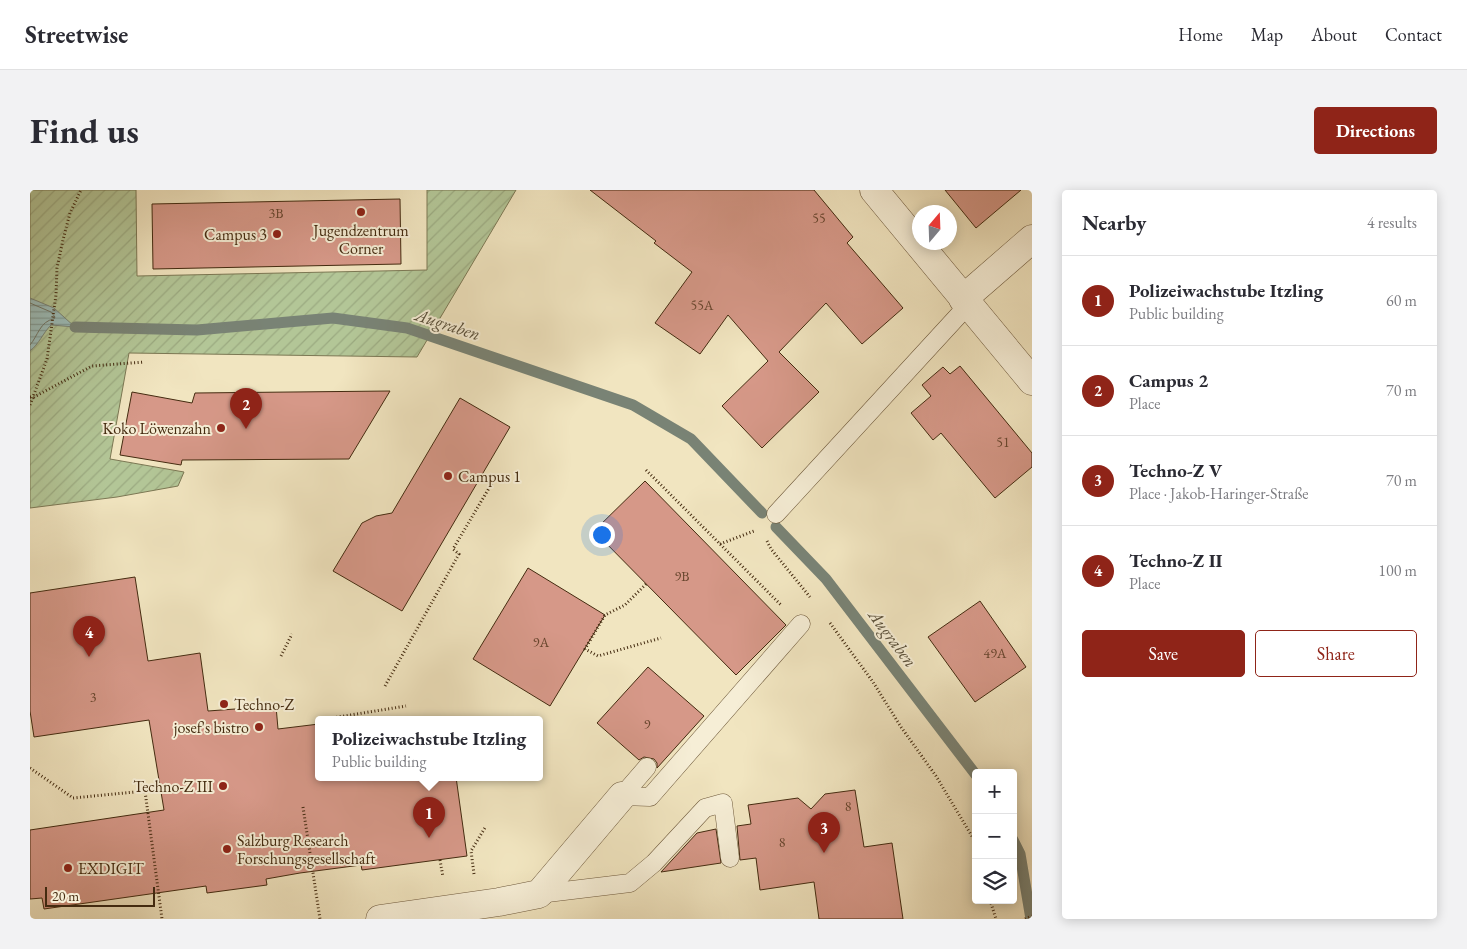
<!DOCTYPE html>
<html lang="en">
<head>
<meta charset="utf-8">
<style>
  :root { --surface:#fff; --page:#f2f2f3; --text:#2b2b33; --muted:#7c7c81; --line:#e1e1e2; --accent:#8f2418 }
  body { margin:0; font-family:"EB Garamond",serif; background:var(--page); color:var(--text) }
  .controls { position:absolute; right:15px; bottom:15px; display:grid; overflow:hidden; border-radius:5px; box-shadow:0 2px 12px #0003 }
  .controls button { width:45px; height:45px; display:grid; place-items:center; padding:0; border:0; border-bottom:1px solid var(--line); background:var(--surface); color:var(--text); font:25px sans-serif }
  .compass { position:absolute; left:882px; top:15px; width:45px; height:45px; border-radius:50%; background:var(--surface); box-shadow:0 2px 12px #0003; rotate:19deg }
  .scale { position:absolute; left:15px; bottom:12px; width:110px; box-sizing:border-box; padding-left:5px; border:2px solid #442b10; border-top:0; font-size:14px; line-height:18px; white-space:nowrap; color:#442b10; -webkit-text-stroke:4px #f6eed6; paint-order:stroke }
  .you { position:absolute; left:571px; top:344px; width:18px; height:18px; margin:-12px; border:4px solid #fff; border-radius:50%; background:#1a73e8; box-shadow:0 0 0 8px #1a73e833 }
  .badge { display:grid; place-items:center; width:32px; height:32px; border-radius:50%; background:var(--accent); color:#fff; font-size:16px; font-weight:700 }
  .pin { position:absolute; translate:-50% -41px; filter:drop-shadow(0 1px 2px #0008) }
  .pin::after { content:''; position:absolute; top:26px; width:18px; height:15px; background:inherit; clip-path:polygon(0 0,100% 0,50% 100%) }
  .popup { position:absolute; left:285px; top:526px; width:228px; height:65px; box-sizing:border-box; display:grid; place-content:center; border-radius:5px; background:var(--surface); filter:drop-shadow(0 1px 4px #0005); font-size:16px; white-space:nowrap; color:var(--muted) }
  .popup b { font-size:19px; color:var(--text) }
  .popup::after { content:''; position:absolute; left:50%; top:100%; margin-left:-10px; border:10px solid transparent; border-top-color:var(--surface) }
  .list { margin:0; padding:0; list-style:none }
  h2 { display:flex; justify-content:space-between; align-items:center; height:65px; margin:0; padding:0 20px; font-size:21px }
  h2 small { font-size:16px; font-weight:400; color:var(--muted) }
  .list li { display:grid; grid-template-columns:32px 1fr auto; gap:15px; align-items:center; box-sizing:border-box; height:90px; padding:0 20px; border-top:1px solid var(--line) }
  .list b { display:block; font-size:19px; white-space:nowrap }
  .list p { margin:0; font-size:16px; white-space:nowrap; color:var(--muted) }
  .list em { font-size:16px; font-style:normal; color:var(--muted) }
  .actions { display:flex; gap:10px; padding:15px 20px }
  .actions a { flex:1; padding:11px 0; border:1px solid var(--accent); border-radius:5px; text-align:center; font-size:18px; color:var(--accent) }
  .actions .main { background:var(--accent); color:#fff }
  .icon { flex:none; width:28px; height:28px; fill:none; stroke:currentColor; stroke-width:2; stroke-linecap:round; stroke-linejoin:round }
  .map { position:relative; flex:none; width:1002px; height:729px; overflow:hidden; border-radius:5px }
  header { display:flex; align-items:center; gap:30px; box-sizing:border-box; height:70px; padding:0 25px; background:var(--surface); border-bottom:1px solid var(--line) }
  header strong { font-size:24px }
  nav { display:flex; gap:28px; margin-inline-start:auto; font-size:18px }
  .intro { display:flex; align-items:center; justify-content:space-between; box-sizing:border-box; height:120px; padding:0 30px }
  h1 { margin:0; font-size:35px }
  .button { padding:12px 22px; border-radius:5px; background:var(--accent); color:#fff; font-size:18px; font-weight:700 }
  main { display:flex; gap:30px; padding:0 30px }
  aside { flex:1; background:var(--surface); border-radius:5px; box-shadow:0 2px 12px #0003 }
  .map>svg:first-child { display:block }
  .garden { fill:url(#garden-furrows); stroke:#7c7854 }
  .water { fill:url(#water-rules); stroke:#798375 }
  .lines { fill:none; stroke-linecap:round; stroke-linejoin:round }
  .shore { stroke:#707464; stroke-width:1 }
  .stream { stroke:#798375; stroke-width:11 }
  .building { fill:#d69888; stroke:#442b10 }
  .service-casing { stroke:#6f5a3c; stroke-width:19 }
  .minor-casing { stroke:#6f5a3c; stroke-width:29 }
  .tertiary-casing { stroke:#6f5a3c; stroke-width:29 }
  .path { stroke:#442b10; stroke-width:3; stroke-dasharray:1 2.5; stroke-linecap:butt }
  .service { stroke:#f6eed6; stroke-width:18 }
  .minor { stroke:#f6eed6; stroke-width:28 }
  .tertiary { stroke:#f6eed6; stroke-width:28 }
  .poi-dot { fill:#8f2418; stroke:#f6eed6; stroke-width:2 }
  .labels { text-anchor:middle; dominant-baseline:central; stroke-width:4; stroke-linejoin:round; paint-order:stroke }
  .number-label { font-size:14px; fill:#68462e }
  .poi-label { font-size:16px; fill:#442b10; stroke:#f6eed6; text-anchor:end }
  .water-label { font-size:18px; font-style:italic; fill:#5a503a; stroke:#f6eed6 }
</style>
</head>
<body>
<header>
<strong>Streetwise</strong>
<nav><a>Home</a><a>Map</a><a>About</a><a>Contact</a></nav>
</header>
<div class="intro"><h1>Find us</h1><a class="button">Directions</a></div>
<main>
<div class="map">
<svg width="1002" height="729" viewBox="0 0 1002 729">
  <defs>
    <pattern id="garden-furrows" width="10" height="10" patternUnits="userSpaceOnUse" patternTransform="scale(1.25)"><rect width="10" height="10" fill="#b3c697"/><path d="M-1 1l2-2M0 10L10 0M9 11l2-2" fill="none" stroke="#9baa81"/></pattern>
    <pattern id="water-rules" width="6" height="5" patternUnits="userSpaceOnUse" patternTransform="scale(1.25)"><rect width="6" height="5" fill="#9cbdb9"/><path d="M0 2.5h6" fill="none" stroke="#819a95"/></pattern>
  </defs>
  <rect width="100%" height="100%" fill="#f1e5c0"/>
  <filter id="stains"><feTurbulence type="fractalNoise" baseFrequency=".004" numOctaves="4"/><feColorMatrix values="0 0 0 0 .2 0 0 0 0 .09 0 0 0 0 .02 0 0 0 .5 -.17"/></filter>
  <radialGradient id="worn" r=".72"><stop offset=".6" stop-color="#630" stop-opacity="0"/><stop offset="1" stop-color="#630" stop-opacity=".3"/></radialGradient>
  <polygon class="garden" points="0,0 106,0 107,86 397,80 397,0 486,0 387,167 99,163 80,269 154,282 148,296 87,307 0,318"/>
  <path class="water" d="M0 108 24 118 45 137 21 135C13 143 9 154 0 161Z"/>
  <g class="lines">
    <path class="shore" d="M0 113 21 122 25 127 24 129C10 131 8 146 0 155"/>
    <g class="stream">
      <polyline points="45,137 167,140 303,128 377,138 603,215 661,249 732,323"/>
      <polyline points="746,337 796,389 946,585"/>
      <polyline points="983,650 990,664 1001,729"/>
    </g>
  </g>
  <g class="building">
    <polygon points="560,0 784,0 823,47 817,53 873,118 832,154 796,113 749,162 789,202 732,258 692,216 738,171 698,125 670,164 625,133 662,82 624,53 626,51"/>
    <polygon points="915,0 991,0 946,38"/>
    <polygon points="370,9 371,74 123,79 122,14"/>
    <polygon points="930,176 1002,263 1002,277 965,308 911,243 903,250 881,223 901,206 892,195 913,177 920,184"/>
    <polygon points="360,201 319,269 152,270 151,275 90,265 102,202 162,213 165,203"/>
    <polygon points="430,208 480,237 372,421 303,381 332,333 346,326 362,323"/>
    <polygon points="615,291 756,435 706,485 564,341"/>
    <polygon points="498,378 575,425 520,516 443,469"/>
    <polygon points="105,387 118,471 170,463 178,521 246,516 248,539 289,534 289,587 426,587 437,666 332,680 331,675 270,683 236,689 237,695 177,703 176,696 14,719 12,708 0,709 0,640 134,620 119,530 4,547 0,521 0,403"/>
    <polygon points="950,411 996,477 945,512 898,447"/>
    <polygon points="618,477 674,526 627,578 627,573 624,569 614,567 609,570 567,533"/>
    <polygon points="825,600 834,657 862,653 873,729 789,729 784,692 730,700 726,668 710,670 707,636 721,634 718,615 768,608 781,619 795,604"/>
    <polygon points="686,639 691,673 631,682 667,643"/>
  </g>
  <g class="lines">
    <defs>
      <g id="service">
        <polyline points="746,324 938,115"/>
        <polyline points="592,606 620,607 771,434"/>
        <polyline points="592,606 617,577"/>
        <polyline points="509,704 600,693 624,673 675,618 693,613 700,668"/>
      </g>
      <g id="minor">
        <polyline points="933,109 1002,49"/>
        <polyline points="350,729 469,712 509,704 592,606"/>
      </g>
      <polyline id="tertiary" points="844,0 1002,191"/>
    </defs>
    <use href="#service" class="service-casing"/>
    <use href="#minor" class="minor-casing"/>
    <use href="#tertiary" class="tertiary-casing"/>
    <g class="path">
      <polyline points="0,207 4,207 62,176 114,172"/>
      <polyline points="0,215 17,169 26,105 27,78 33,50 40,23 51,0"/>
      <polyline points="616,280 752,416"/>
      <polyline points="737,351 741,359 780,407"/>
      <polyline points="690,354 724,341"/>
      <polyline points="616,394 595,415 575,425 555,459 568,466 631,448"/>
      <polyline points="800,433 843,492 871,537 906,586 946,653"/>
      <polyline points="251,466 262,444"/>
      <polyline points="355,496 429,364 423,359 465,288"/>
      <polyline points="296,529 376,516"/>
      <polyline points="0,578 43,608 115,601 132,729"/>
      <polyline points="273,617 290,729"/>
      <polyline points="410,670 413,687"/>
      <polyline points="444,684 441,661 456,636"/>
      <polyline points="960,710 966,729"/>
      <polyline points="995,729 1002,726"/>
    </g>
    <use href="#service" class="service"/>
    <use href="#minor" class="minor"/>
    <use href="#tertiary" class="tertiary"/>
  </g>
  <g class="poi-dot">
    <circle cx="331" cy="22" r="5"/>
    <circle cx="247" cy="44" r="5"/>
    <circle cx="191" cy="238" r="5"/>
    <circle cx="418" cy="286" r="5"/>
    <circle cx="194" cy="514" r="5"/>
    <circle cx="229" cy="537" r="5"/>
    <circle cx="193" cy="596" r="5"/>
    <circle cx="197" cy="659" r="5"/>
    <circle cx="38" cy="678" r="5"/>
  </g>
  <g class="labels">
    <g class="number-label">
      <text x="246" y="23">3B</text>
      <text x="789" y="28">55</text>
      <text x="672" y="115">55A</text>
      <text x="973" y="252">51</text>
      <text x="652" y="386">9B</text>
      <text x="511" y="452">9A</text>
      <text x="965" y="463">49A</text>
      <text x="63" y="507">3</text>
      <text x="617" y="534">9</text>
      <text x="818" y="616">8</text>
      <text x="752" y="652">8</text>
    </g>
    <g class="poi-label">
      <text x="331" y="40" text-anchor="middle">Jugendzentrum<tspan x="331" dy="18">Corner</tspan></text>
      <text x="237" y="44">Campus 3</text>
      <text x="181" y="238">Koko Löwenzahn</text>
      <text x="428" y="286" text-anchor="start">Campus 1</text>
      <text x="204" y="514" text-anchor="start">Techno-Z</text>
      <text x="219" y="537">josef's bistro</text>
      <text x="183" y="596">Techno-Z III</text>
      <text x="207" y="650" text-anchor="start">Salzburg Research<tspan x="207" dy="18">Forschungsgesellschaft</tspan></text>
      <text x="48" y="678" text-anchor="start">EXDIGIT</text>
    </g>
    <g class="water-label">
      <text transform="translate(418 134) rotate(18)">Augraben</text>
      <text transform="translate(863 448) rotate(53)">Augraben</text>
    </g>
  </g>
  <rect width="100%" height="100%" filter="url(#stains)"/>
  <rect width="100%" height="100%" fill="url(#worn)"/>
</svg>
<div class="controls">
<button>+</button>
<button>−</button>
<button><svg class="icon" aria-label="layers" viewBox="0 0 24 24"><path d="M12 4l9 5-9 5-9-5zM3 14l9 5 9-5"/></svg></button>
</div>
<svg class="compass" viewBox="-18 -18 36 36"><path d="M0-13l5 13h-10z" fill="#e53935"/><path d="M0 13l5-13h-10z" fill="#7c7c81"/></svg>
<div class="scale">20 m</div>
<div class="you"></div>
<div class="pin badge" style="left:399px;top:648px">1</div>
<div class="popup"><b>Polizeiwachstube Itzling</b>Public building</div>
<div class="pin badge" style="left:216px;top:239px">2</div>
<div class="pin badge" style="left:794px;top:663px">3</div>
<div class="pin badge" style="left:59px;top:467px">4</div>
</div>
<aside>
<h2>Nearby<small>4 results</small></h2>
<ul class="list">
<li><span class="badge">1</span><div><b>Polizeiwachstube Itzling</b><p>Public building</p></div><em>60 m</em></li>
<li><span class="badge">2</span><div><b>Campus 2</b><p>Place</p></div><em>70 m</em></li>
<li><span class="badge">3</span><div><b>Techno-Z V</b><p>Place · Jakob-Haringer-Straße</p></div><em>70 m</em></li>
<li><span class="badge">4</span><div><b>Techno-Z II</b><p>Place</p></div><em>100 m</em></li>
</ul>
<div class="actions"><a class="main">Save</a><a>Share</a></div>
</aside>
</main>
</body>
</html>
